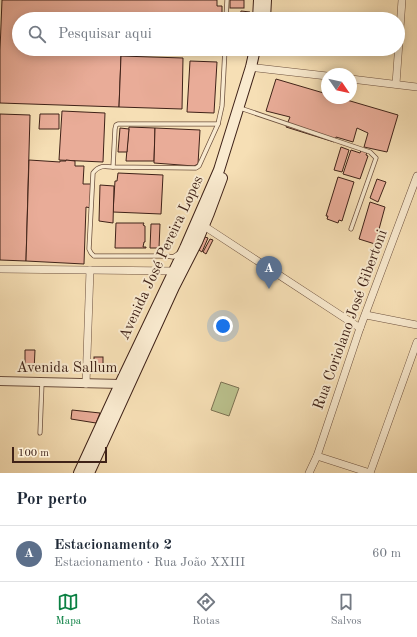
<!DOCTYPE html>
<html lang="pt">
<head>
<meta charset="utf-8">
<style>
  :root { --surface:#fff; --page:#f6f6f7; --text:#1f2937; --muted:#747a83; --line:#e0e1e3; --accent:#0b8043 }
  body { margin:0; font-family:"Old Standard TT",serif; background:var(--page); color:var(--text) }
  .compass { position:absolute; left:321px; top:68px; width:36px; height:36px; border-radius:50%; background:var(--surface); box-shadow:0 2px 10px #0003; rotate:124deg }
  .scale { position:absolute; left:12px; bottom:10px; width:95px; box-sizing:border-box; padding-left:4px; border:2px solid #3f2218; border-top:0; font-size:11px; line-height:14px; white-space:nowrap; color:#3f2218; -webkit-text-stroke:3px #f9eacf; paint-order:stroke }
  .you { position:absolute; left:223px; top:326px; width:14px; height:14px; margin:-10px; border:3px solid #fff; border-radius:50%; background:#1a73e8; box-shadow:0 0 0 6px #1a73e833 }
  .badge { display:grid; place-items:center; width:26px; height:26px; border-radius:50%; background:var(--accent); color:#fff; font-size:13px; font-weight:700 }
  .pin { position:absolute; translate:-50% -33px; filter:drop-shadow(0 1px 2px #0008) }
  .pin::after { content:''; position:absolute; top:21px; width:14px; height:12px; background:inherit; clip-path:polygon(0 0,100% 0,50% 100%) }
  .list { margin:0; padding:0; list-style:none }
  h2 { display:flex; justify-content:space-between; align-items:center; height:52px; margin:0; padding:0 16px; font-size:17px }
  h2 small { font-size:13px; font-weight:400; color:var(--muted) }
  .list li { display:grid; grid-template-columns:26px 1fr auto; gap:12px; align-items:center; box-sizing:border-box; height:56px; padding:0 16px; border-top:1px solid var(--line) }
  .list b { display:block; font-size:15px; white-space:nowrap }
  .list p { margin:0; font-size:13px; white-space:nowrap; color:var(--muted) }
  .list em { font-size:13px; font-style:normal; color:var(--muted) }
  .icon { flex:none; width:22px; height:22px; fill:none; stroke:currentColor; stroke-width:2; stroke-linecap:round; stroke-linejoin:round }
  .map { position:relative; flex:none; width:417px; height:473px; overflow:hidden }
  .search { position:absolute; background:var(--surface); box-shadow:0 2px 10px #0003; left:12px; right:12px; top:12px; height:44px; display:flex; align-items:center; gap:10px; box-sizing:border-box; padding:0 14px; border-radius:22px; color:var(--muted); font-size:15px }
  .sheet { height:108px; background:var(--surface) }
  nav { display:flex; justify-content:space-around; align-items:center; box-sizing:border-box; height:56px; border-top:1px solid var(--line); background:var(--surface); font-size:11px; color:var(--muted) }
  nav a { display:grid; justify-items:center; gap:2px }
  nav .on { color:var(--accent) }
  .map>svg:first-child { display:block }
  .green { fill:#bbc28e; stroke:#7d7253 }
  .building { fill:#e9ac98; stroke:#3f2218 }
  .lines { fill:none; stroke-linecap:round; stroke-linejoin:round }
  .service-casing { stroke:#6d513f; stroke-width:5 }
  .minor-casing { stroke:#6d513f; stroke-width:8 }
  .tertiary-casing { stroke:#6d513f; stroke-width:10 }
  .secondary-casing { stroke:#3f2218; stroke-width:12 }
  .service { stroke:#f9eacf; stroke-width:3.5 }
  .minor { stroke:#f9eacf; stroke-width:7 }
  .tertiary { stroke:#f9eacf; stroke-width:8 }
  .secondary { stroke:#f9eacf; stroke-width:10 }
  .labels { text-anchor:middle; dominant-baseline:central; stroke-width:4; stroke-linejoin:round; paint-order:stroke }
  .street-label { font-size:15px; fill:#3f2218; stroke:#f9eacf }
</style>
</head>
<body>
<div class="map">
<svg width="417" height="473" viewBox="0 0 417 473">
  <rect width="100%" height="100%" fill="#f6dfb5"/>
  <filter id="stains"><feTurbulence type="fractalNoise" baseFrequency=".005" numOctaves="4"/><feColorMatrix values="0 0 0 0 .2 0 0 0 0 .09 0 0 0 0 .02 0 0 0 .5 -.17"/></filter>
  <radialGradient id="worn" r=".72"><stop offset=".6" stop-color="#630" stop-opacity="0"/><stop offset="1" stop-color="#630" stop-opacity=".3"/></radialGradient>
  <polygon class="green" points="221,382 239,388 229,416 211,410"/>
  <g class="building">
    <polygon points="2,0 217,0 217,6 222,6 222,16 220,17 220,19 19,19 19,49 123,49 121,56 119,107 0,103 0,50"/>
    <rect x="230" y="0" width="14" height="8"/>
    <polygon points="241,11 250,12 250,19 230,19 231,15 240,15"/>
    <polygon points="170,49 219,49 219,50 217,50"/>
    <polygon points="121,56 183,58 182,109 119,107"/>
    <polygon points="190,61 217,62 214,113 187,112"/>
    <polygon points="276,79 327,94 327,98 340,98 398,115 387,152 364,147 368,133 357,128 353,142 336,137 334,142 286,127 290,117 266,111"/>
    <polygon points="62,111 105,113 103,162 59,160"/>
    <polygon points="0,114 30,115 26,261 0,260"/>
    <polygon points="40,114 59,114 59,129 39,129"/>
    <polygon points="129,127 155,128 154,161 126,161"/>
    <polygon points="120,128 129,129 127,152 118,152"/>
    <polygon points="155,128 200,130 198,164 194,166 154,163"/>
    <polygon points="341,147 349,150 342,172 334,170"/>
    <polygon points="351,150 360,153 361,150 367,152 366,155 368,156 360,179 343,174"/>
    <polygon points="29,160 60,162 60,161 66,161 66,160 75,161 75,166 84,166 83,184 91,184 91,208 86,207 84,264 26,261"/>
    <polygon points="118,173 163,175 161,214 113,212 115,181 117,181"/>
    <polygon points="338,177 354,182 342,221 339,220 338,223 327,219 328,216 326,216"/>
    <polygon points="377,179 386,182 378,202 370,198"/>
    <polygon points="100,185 114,186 113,223 99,221"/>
    <polygon points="370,202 385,207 375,244 359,239"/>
    <polygon points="116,223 144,223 143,225 145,226 145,242 144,242 143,247 146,247 146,248 115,248"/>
    <polygon points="151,224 160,224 159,248 150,248"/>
    <polygon points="205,237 208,238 202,252 199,250"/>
    <polygon points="210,239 213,240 206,254 203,252"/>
    <polygon points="25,350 35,350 34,371 25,370"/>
    <rect x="94" y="357" width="9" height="14"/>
    <polygon points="72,410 100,413 96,423 71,419"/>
  </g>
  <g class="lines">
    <defs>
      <g id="service">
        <polyline points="226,19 227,0"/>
        <polyline points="240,108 370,152 376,158 351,229"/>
        <polyline points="113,167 115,129 116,125 118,124 218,124"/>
        <path d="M179 253 173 257 167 256H94L91 253 89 249 93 173C99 165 105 166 113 167L196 168 199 166 218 124 222 106 225 49"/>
        <polyline points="40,433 42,382"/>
      </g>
      <g id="minor">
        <polyline points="251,67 257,68 327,76"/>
        <polyline points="351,79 417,87"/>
        <polyline points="396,84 402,0"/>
        <polyline points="201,224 360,328"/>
        <polyline points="0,269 174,271 176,273"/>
        <polyline points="366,315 417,325"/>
        <polyline points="86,384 90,270"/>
        <polyline points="317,456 370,473"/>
        <polyline points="309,473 317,456 360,328 417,176"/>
        <polyline points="370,473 417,342"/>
      </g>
      <polyline id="tertiary" points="0,381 120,384 125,382"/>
      <g id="secondary">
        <polyline points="258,19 259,0"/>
        <polyline points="265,19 266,0"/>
        <polyline points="79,473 120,384 185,248 219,170 251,67 255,49"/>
        <polyline points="89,473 174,287 197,242 209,213 222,178"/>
      </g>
    </defs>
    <use href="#service" class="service-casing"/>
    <use href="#minor" class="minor-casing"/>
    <use href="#tertiary" class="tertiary-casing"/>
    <use href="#secondary" class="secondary-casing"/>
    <use href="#service" class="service"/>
    <use href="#minor" class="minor"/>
    <use href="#tertiary" class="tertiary"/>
    <use href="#secondary" class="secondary"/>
  </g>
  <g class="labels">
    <g class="street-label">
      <text transform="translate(162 258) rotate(-65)">Avenida José Pereira Lopes</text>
      <text transform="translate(351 320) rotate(-70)">Rua Coriolano José Gibertoni</text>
      <text x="67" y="368">Avenida Sallum</text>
    </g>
  </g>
  <rect width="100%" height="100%" filter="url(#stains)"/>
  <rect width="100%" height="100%" fill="url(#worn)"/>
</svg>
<svg class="compass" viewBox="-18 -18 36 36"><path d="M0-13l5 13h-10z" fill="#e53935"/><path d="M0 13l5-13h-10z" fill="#747a83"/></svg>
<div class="scale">100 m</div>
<div class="you"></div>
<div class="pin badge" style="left:269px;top:289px;background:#5c6f8a">A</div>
<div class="search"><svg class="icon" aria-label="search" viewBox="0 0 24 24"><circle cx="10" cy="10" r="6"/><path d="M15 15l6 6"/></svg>Pesquisar aqui</div>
</div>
<section class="sheet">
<h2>Por perto<small></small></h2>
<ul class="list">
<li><span class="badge" style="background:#5c6f8a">A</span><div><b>Estacionamento 2</b><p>Estacionamento · Rua João XXIII</p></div><em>60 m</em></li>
</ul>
</section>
<nav>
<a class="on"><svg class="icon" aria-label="map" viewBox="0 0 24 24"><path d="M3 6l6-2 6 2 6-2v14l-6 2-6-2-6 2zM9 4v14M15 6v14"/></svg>Mapa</a>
<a><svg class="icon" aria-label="directions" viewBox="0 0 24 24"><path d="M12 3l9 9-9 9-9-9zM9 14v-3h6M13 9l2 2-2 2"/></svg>Rotas</a>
<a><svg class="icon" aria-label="saved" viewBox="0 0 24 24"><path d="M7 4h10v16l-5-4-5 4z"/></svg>Salvos</a>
</nav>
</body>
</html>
